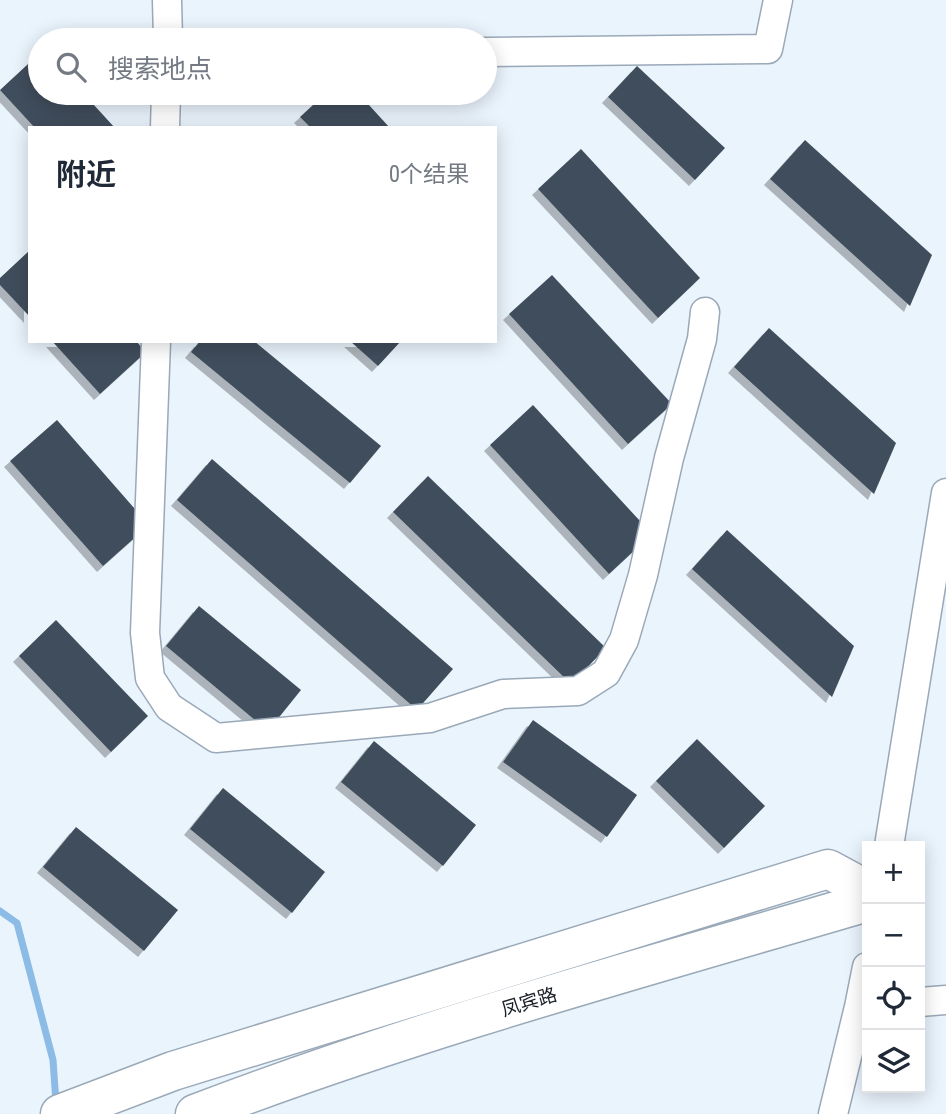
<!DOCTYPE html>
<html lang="zh">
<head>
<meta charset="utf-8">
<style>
  :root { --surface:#fff; --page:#f2f2f3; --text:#1f2937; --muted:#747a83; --line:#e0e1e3 }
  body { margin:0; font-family:"Roboto Condensed","Noto Sans SC",sans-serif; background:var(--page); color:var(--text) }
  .controls { position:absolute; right:21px; bottom:21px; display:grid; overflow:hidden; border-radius:0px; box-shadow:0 4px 18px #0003 }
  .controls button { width:63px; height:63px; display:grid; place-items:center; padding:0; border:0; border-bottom:2px solid var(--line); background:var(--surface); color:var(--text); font:35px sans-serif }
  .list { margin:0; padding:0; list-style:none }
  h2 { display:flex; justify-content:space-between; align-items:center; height:91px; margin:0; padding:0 28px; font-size:30px }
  h2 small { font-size:23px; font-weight:400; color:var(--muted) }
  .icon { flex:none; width:38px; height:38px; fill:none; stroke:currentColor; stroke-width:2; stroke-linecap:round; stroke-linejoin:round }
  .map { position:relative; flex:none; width:946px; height:1114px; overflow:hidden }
  .search { position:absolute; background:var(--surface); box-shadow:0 4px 18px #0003; left:28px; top:28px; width:469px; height:77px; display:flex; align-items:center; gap:18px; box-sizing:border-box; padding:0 24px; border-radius:38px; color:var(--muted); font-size:26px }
  .panel { position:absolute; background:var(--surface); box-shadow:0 4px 18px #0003; left:28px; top:126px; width:469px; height:217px; border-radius:0px }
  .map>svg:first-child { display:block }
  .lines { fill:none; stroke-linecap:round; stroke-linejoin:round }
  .stream { stroke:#8cbbe6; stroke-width:7 }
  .building { fill:#404e5b; filter:url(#shadow) }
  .minor-casing { stroke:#9aa9b8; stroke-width:31 }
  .secondary-casing { stroke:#9aa9b8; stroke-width:41 }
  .minor { stroke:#fff; stroke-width:28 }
  .secondary { stroke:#fff; stroke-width:38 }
  .labels { text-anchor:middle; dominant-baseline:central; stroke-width:7; stroke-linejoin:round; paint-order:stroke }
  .street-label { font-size:19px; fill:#1a2026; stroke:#fff }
</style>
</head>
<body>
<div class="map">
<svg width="946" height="1114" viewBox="0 0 946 1114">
  <defs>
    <filter id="shadow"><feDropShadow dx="-6" dy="6" stdDeviation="0" flood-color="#0004"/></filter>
  </defs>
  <rect width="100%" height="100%" fill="#eaf4fd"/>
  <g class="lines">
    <polyline class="stream" points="0,911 17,923 53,1060 56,1103"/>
  </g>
  <g class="building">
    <polygon points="40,53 40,93 83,93 115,128 35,128 0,90"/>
    <polygon points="637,66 725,148 695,180 608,97"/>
    <polygon points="326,93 358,93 390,128 311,128 300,117"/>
    <polygon points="805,140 932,255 910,306 770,179"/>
    <polygon points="581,149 700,278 658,318 538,189"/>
    <polygon points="30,250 30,317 0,285 0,278"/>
    <polygon points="552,275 672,404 628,444 509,314"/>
    <polygon points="769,328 896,443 874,494 734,367"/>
    <polygon points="52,341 136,341 146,352 100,394"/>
    <polygon points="200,341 254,341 381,446 350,483 191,352"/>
    <polygon points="350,341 401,341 378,366"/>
    <polygon points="533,405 652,534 609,574 490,445"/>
    <polygon points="57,420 149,525 103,566 10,461"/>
    <polygon points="212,459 453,669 417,710 177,500"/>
    <polygon points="428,476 606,648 571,684 393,512"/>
    <polygon points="727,530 854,646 832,697 692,569"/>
    <polygon points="199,606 301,690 268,731 166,646"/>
    <polygon points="56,620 148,716 111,752 19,656"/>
    <polygon points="533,720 637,795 607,837 503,762"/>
    <polygon points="697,739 765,806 724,848 656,781"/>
    <polygon points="374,741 476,825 443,866 341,782"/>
    <polygon points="223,788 325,872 292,913 190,829"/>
    <polygon points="76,827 178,910 144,951 43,867"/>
  </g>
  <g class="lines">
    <defs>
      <g id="minor">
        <polyline points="167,0 168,40"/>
        <polyline points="485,52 768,49 778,0"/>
        <polyline points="165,128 166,93"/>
        <polyline points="156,341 145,633 150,678 169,707 216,738 430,718 503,694 578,691 606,673 624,640 643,575 669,458 702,339 705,312"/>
        <polyline points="889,846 946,493"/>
        <polyline points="920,1002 946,1000"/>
        <polyline points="833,1114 859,1007 867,967"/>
      </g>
      <g id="secondary">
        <polyline points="60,1114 173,1071 828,869 867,890"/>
        <path d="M195 1114C414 1030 642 968 867 902"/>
      </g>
    </defs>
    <use href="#minor" class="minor-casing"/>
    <use href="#secondary" class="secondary-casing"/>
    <use href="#minor" class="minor"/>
    <use href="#secondary" class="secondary"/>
  </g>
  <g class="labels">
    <g class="street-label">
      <text transform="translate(529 1002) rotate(-17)">凤宾路</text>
    </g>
  </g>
</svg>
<div class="controls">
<button>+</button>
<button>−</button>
<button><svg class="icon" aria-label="locate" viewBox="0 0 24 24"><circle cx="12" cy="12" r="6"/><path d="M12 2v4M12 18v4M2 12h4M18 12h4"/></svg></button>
<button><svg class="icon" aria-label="layers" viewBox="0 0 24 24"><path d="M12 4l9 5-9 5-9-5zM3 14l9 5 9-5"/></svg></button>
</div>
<div class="search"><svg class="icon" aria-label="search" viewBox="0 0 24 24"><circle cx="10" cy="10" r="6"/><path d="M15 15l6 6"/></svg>搜索地点</div>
<section class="panel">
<h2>附近<small>0个结果</small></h2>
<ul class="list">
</ul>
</section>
</div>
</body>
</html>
